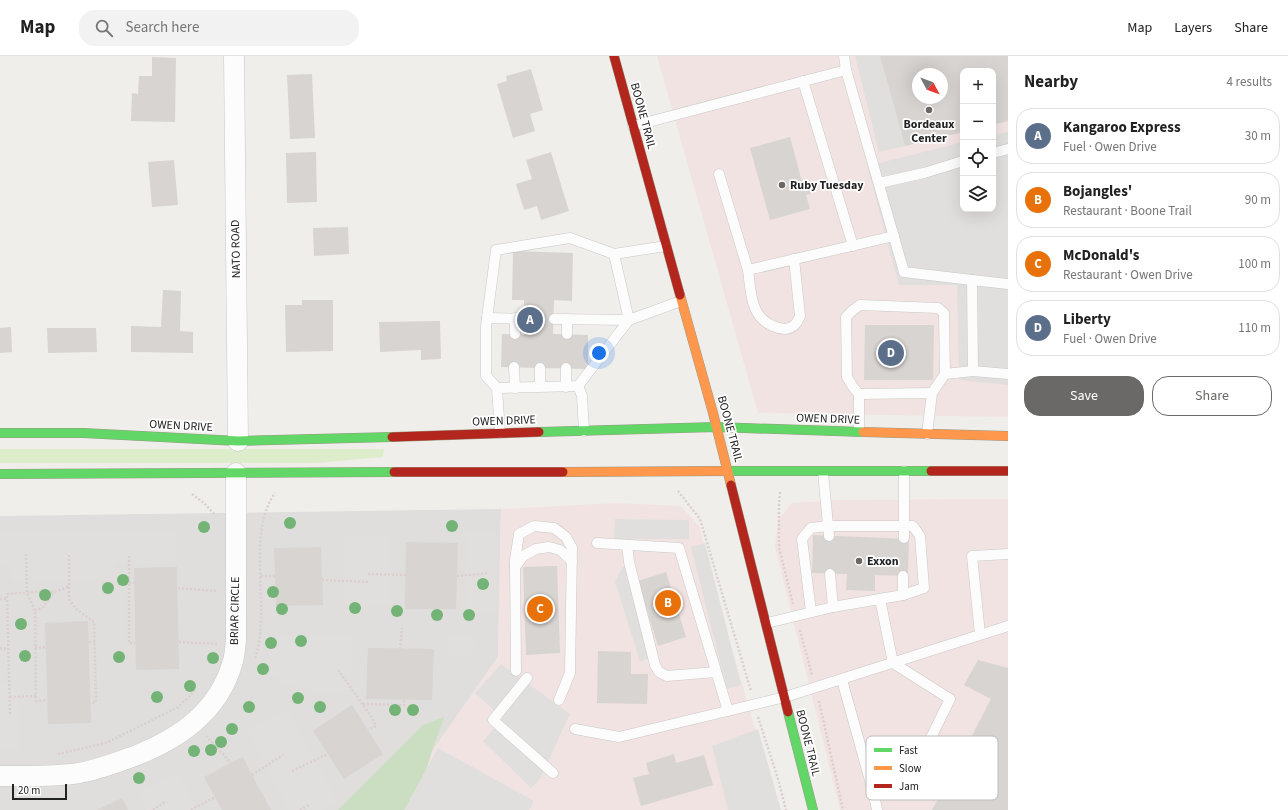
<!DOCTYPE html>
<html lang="en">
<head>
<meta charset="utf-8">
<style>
  :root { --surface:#fff; --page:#f2f2f2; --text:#222; --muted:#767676; --line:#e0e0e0; --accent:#6a6968 }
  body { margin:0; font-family:"Source Sans 3",sans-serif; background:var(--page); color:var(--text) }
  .controls { position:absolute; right:12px; top:12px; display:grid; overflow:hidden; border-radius:8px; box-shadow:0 4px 16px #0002 }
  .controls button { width:36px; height:36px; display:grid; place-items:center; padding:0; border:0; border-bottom:1px solid var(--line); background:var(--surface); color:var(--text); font:20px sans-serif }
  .compass { position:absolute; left:912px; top:12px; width:36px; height:36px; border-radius:50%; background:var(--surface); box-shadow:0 4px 16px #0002; rotate:131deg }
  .scale { position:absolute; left:12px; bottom:10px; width:55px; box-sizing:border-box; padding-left:4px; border:2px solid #222; border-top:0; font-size:11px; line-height:14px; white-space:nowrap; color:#222; -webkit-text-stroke:3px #fff; paint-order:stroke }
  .you { position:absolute; left:599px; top:297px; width:14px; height:14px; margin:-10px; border:3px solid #fff; border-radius:50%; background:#1a73e8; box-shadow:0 0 0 6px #1a73e833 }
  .badge { display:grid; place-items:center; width:26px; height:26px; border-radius:50%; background:var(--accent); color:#fff; font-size:13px; font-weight:700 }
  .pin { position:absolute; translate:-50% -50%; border:2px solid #fff; box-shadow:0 1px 4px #0006 }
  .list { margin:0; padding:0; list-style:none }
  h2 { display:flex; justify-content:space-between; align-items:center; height:52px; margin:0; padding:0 16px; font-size:17px }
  h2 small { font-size:13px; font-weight:400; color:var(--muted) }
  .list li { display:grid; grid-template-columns:26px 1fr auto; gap:12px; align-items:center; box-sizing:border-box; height:56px; margin:0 8px 8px; padding:0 8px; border:1px solid var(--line); border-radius:16px }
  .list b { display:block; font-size:15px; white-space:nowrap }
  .list p { margin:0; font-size:13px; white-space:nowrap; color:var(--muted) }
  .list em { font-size:13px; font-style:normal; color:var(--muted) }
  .actions { display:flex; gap:8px; padding:12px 16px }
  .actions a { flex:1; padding:9px 0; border:1px solid var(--accent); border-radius:16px; text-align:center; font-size:14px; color:var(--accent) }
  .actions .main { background:var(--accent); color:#fff }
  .icon { flex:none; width:22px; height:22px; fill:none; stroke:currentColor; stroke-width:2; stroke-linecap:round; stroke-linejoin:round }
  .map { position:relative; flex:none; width:1008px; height:754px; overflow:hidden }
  header { display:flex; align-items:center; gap:24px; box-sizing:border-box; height:56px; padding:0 20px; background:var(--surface); border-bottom:1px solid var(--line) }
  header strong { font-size:19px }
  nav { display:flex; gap:22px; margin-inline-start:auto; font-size:14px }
  .search { width:280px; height:36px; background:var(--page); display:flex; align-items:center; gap:10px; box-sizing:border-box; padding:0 14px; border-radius:16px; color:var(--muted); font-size:15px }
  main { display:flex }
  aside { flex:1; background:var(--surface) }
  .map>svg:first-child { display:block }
  .residential { fill:#dfdedc }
  .commercial { fill:#f1e3e1; fill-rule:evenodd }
  .grass { fill:#ddeccb }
  .forest { fill:#cbdec1 }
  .parking { fill:#e0dfde }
  .building { fill:#d7d4d2; fill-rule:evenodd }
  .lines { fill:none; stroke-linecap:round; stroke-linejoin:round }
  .lane-casing { stroke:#c9c8c7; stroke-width:11 }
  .street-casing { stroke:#c9c8c7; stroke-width:21 }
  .fast-casing { stroke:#999a82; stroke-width:10 }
  .slow-casing { stroke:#999a82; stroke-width:10 }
  .jam-casing { stroke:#999a82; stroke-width:10 }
  .path { stroke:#dccecd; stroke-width:2.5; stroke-dasharray:2 2; stroke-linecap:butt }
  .lane { stroke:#fdfcfc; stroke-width:10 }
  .street { stroke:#fdfcfc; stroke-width:20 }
  .fast { stroke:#63d668; stroke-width:9 }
  .slow { stroke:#ff974d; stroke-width:9 }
  .jam { stroke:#b3261e; stroke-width:9 }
  .tree { fill:#73b476 }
  .poi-dot { fill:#6a6968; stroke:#fff; stroke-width:1.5 }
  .labels { text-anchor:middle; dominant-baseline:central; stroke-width:3.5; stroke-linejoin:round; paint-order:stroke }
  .street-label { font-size:12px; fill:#222; stroke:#fff }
  .poi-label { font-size:12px; font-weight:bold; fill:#222; stroke:#fff; text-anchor:start }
  .key { fill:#fff; stroke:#bdbdbd; stroke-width:1 }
  .key-label { font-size:11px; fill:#222 }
</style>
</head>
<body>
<header>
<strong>Map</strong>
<div class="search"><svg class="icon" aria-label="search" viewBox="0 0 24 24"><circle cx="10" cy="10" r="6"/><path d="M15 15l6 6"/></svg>Search here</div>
<nav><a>Map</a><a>Layers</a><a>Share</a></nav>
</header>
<main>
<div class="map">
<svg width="1008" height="754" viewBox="0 0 1008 754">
  <rect width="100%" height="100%" fill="#f0eeeb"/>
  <polygon class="residential" points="501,453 498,601 436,690 385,754 0,754 0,460"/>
  <g class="commercial">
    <path d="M657 0H1008V361L758 357ZM963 15H993V153H963ZM918 18H942V42H918Z"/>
    <polygon points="1008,443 1008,754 840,754 775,491 778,464 792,447 839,444"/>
    <polygon points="617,447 681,450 699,470 729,583 779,754 385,754 436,690 498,601 501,453"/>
  </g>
  <polygon class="grass" points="0,393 384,393 383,401 317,407 0,407"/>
  <path class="forest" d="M444 661C436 684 417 732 423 754H338L423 669Z"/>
  <g class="parking">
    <polygon points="855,0 880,0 905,90 879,96"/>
    <polygon points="1008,76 1008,329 959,324 957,229 899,229 867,110 963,86 963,153 993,153 993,79"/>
    <polygon points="615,463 689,464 689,483 614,483"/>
    <polygon points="176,475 176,506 115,507 115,524 10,526 9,507 0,507 0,478"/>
    <rect x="465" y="478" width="32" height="78"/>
    <rect x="344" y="480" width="47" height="70"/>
    <polygon points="705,487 741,629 727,633 691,491"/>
    <polygon points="624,509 652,600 640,606 615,525"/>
    <polygon points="267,580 352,580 351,639 292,631 269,618"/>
    <rect x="448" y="582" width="25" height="17"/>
    <polygon points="501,608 570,658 540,723 531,732 483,685 503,662 475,637"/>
    <rect x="0" y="629" width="19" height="63"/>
    <polygon points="287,653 338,746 324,754 289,754 246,675"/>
    <polygon points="758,673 781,754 728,754 712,690"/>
    <polygon points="438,692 534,745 529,754 404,754"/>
    <polygon points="178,716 197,754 146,754 137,737"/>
  </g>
  <g class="building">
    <path d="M880 0H1008V65L993 69V15H963V76L905 90ZM918 18H942V42H918Z"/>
    <polygon points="152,1 176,2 175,66 131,65 132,37 138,38 139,20 152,20"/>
    <polygon points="531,13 543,54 530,58 535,75 513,82 497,28 507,25 506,20"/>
    <polygon points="312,18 315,82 290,83 287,19"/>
    <polygon points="790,81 802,126 807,125 811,138 806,139 810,153 770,164 750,92"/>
    <polygon points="316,96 317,146 287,147 286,97"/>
    <polygon points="551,96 569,155 541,164 537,150 524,154 516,128 532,123 526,104"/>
    <polygon points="174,104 178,149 152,151 148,106"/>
    <polygon points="348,171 349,198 314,200 313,172"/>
    <polygon points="513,195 573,197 572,245 554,244 553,278 588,279 588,313 501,311 502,278 524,279 524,244 512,244"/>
    <polygon points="163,234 181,235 180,275 193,276 193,297 131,296 131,270 161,271"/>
    <polygon points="302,244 333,244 333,295 286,296 285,249 302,249"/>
    <polygon points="440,265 441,303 421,304 421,294 380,296 379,266"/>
    <polygon points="865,269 934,269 933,324 864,324"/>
    <polygon points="11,271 12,296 0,297 0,272"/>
    <polygon points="47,272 96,272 97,296 48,297"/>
    <polygon points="813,479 909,483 908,520 875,519 875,535 846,534 847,518 812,517"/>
    <polygon points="406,486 458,487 456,553 405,553"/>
    <polygon points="321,491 323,549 276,550 274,492"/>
    <polygon points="557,510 560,597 526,599 523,511"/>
    <polygon points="177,511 179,613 136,614 134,512"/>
    <polygon points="666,516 686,581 658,590 638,525"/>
    <polygon points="88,565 91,667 48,668 45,567"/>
    <polygon points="368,592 434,593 432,644 366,643"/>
    <polygon points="598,595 631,596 631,618 648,618 647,648 597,647"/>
    <polygon points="978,604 1008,612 1008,754 932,754 948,724 929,714 946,682 965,693 991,643 964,629"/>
    <polygon points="352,649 383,698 344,723 313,675"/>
    <polygon points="674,698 676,707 704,699 713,729 641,750 633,722 649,718 646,707"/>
    <polygon points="243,701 252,719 271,754 222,754 204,721"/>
    <polygon points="122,742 128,754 97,754"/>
  </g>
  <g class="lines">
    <defs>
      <g id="lane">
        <polyline points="844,0 846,14 904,216 972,224 973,315 945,318 932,337 927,378"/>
        <polyline points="803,25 853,190"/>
        <polyline points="633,70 846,14"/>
        <polyline points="993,97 1008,93"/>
        <polyline points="719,118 748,214 894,180"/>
        <polyline points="879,127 924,117 963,105"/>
        <path d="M748 214C751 235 750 261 773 270 777 272 781 273 785 273 794 272 797 267 800 260L794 203"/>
        <polyline points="972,224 1008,228"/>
        <polyline points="487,262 524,263"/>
        <polyline points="554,263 629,264 614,198"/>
        <polyline points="515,278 515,262"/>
        <polyline points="567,278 567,263"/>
        <polyline points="514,311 515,332"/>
        <polyline points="973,315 1008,318"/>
        <polyline points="540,330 540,312"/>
        <polyline points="578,330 582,340 584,375"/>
        <polyline points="566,331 566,312"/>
        <polyline points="497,332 578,330 629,264 681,245"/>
        <polyline points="859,338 932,337"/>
        <polyline points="859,375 859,338 853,331 847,321 846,261 853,254 860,249 938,252 944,257 945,318"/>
        <polyline points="500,377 497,332 486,320 486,270 496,194 570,182 614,198 666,190"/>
        <polyline points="823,416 829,480"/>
        <polyline points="904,482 904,415"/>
        <polyline points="597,487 679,492 728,655"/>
        <polyline points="627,489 629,506 655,609 659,616 667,620 716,616"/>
        <polyline points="515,511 523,500 536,493 549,491 560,494 572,505"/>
        <polyline points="830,518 833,551"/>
        <polyline points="811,556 802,483 811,472 828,470 913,470 920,480 924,532 903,539"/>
        <polyline points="767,567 833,551 903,539 903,520"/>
        <polyline points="980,578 972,500 1008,498"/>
        <polyline points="516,615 515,504 519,478 534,470 554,472 566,481 572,492 570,617 559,644"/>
        <polyline points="527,622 493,664 553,717"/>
        <polyline points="842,624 874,739 877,754"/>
        <polyline points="575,673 619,681 785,641 1008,570"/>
        <polyline points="874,739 904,736 950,643 893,607 880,543"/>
      </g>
      <g id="street">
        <polyline points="234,0 238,385"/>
        <path d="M0 720C26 720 53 721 79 717 97 714 115 707 132 701 179 683 219 656 233 605 235 598 235 591 236 584V417"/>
      </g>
      <g id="fast">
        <polyline points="539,376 716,371 863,376"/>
        <polyline points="0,377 83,377 238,385 392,381"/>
        <polyline points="728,415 931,415"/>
        <polyline points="0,418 394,416"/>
        <polyline points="788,656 813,754"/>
      </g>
      <g id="slow">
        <polyline points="680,239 713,357 731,429"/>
        <polyline points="863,376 1008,380"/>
        <polyline points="563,416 728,415"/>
      </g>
      <g id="jam">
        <polyline points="614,0 680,239"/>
        <polyline points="392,381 539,376"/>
        <polyline points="931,415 1008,415"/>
        <polyline points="394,416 563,416"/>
        <polyline points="731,429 788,656"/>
      </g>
    </defs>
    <use href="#lane" class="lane-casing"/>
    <use href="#street" class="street-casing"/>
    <use href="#fast" class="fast-casing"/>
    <use href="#slow" class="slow-casing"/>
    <use href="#jam" class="jam-casing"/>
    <g class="path">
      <polyline points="678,435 700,463 751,635"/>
      <polyline points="780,436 779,449 779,491 793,548"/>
      <polyline points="192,438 204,447 216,460"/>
      <polyline points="26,498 27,537 35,555 36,645 47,644"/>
      <polyline points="69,499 69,543 75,552 94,566 96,646 90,647"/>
      <polyline points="129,500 129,587 135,587"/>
      <polyline points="368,518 406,519"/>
      <polyline points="261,520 275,520"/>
      <polyline points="457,520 488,517"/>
      <polyline points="322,524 368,526"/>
      <polyline points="129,527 134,527"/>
      <polyline points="178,532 217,535"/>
      <polyline points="0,543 7,543"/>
      <polyline points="35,555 42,552 54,536"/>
      <polyline points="800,574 812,619"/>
      <polyline points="89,586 95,586"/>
      <polyline points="179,586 217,588"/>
      <polyline points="0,592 8,593"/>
      <polyline points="35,592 46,591"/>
      <polyline points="400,593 402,572"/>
      <path d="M255 602C272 554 245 479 275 437"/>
      <polyline points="338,614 371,660 376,670 368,674"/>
      <polyline points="10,641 36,640"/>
      <polyline points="819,645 843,754"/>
      <polyline points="363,648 404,649 404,644"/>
      <polyline points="10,658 7,538 49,535 54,536 68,531"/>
      <polyline points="758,661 778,723 786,754"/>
      <polyline points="206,680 231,707"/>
      <polyline points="58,698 106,687 178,651 195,635"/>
      <polyline points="292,715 328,698"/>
      <polyline points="252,719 283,699"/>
      <polyline points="153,754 166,745"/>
      <polyline points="191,754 215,741"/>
      <polyline points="300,754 309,749"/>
    </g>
    <use href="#lane" class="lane"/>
    <use href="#street" class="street"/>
    <use href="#fast" class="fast"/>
    <use href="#slow" class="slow"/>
    <use href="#jam" class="jam"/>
  </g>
  <g class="tree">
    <circle cx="290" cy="467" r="6"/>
    <circle cx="452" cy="470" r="6"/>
    <circle cx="204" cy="471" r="6"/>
    <circle cx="123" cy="524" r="6"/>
    <circle cx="483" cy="528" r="6"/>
    <circle cx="108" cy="532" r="6"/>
    <circle cx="273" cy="536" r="6"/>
    <circle cx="45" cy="539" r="6"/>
    <circle cx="355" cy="552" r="6"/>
    <circle cx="282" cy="553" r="6"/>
    <circle cx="397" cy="555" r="6"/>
    <circle cx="437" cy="559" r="6"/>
    <circle cx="469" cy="559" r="6"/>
    <circle cx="21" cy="568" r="6"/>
    <circle cx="301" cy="585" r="6"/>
    <circle cx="271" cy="587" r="6"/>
    <circle cx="25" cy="600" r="6"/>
    <circle cx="119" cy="601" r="6"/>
    <circle cx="213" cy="602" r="6"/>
    <circle cx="263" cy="613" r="6"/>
    <circle cx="190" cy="630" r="6"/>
    <circle cx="157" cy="641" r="6"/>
    <circle cx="298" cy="642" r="6"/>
    <circle cx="249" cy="651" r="6"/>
    <circle cx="320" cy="651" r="6"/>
    <circle cx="395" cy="654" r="6"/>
    <circle cx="413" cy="654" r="6"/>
    <circle cx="232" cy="673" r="6"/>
    <circle cx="221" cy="686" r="6"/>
    <circle cx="211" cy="694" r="6"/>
    <circle cx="194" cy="695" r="6"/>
    <circle cx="139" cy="722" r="6"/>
  </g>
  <g class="poi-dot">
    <circle cx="929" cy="54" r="4"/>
    <circle cx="782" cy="129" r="4"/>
    <circle cx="859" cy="505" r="4"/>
  </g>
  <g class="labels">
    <g class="street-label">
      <text transform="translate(643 60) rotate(75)">BOONE TRAIL</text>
      <text transform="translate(236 193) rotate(-91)">NATO ROAD</text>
      <text transform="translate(828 363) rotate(2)">OWEN DRIVE</text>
      <text transform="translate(504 365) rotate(-2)">OWEN DRIVE</text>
      <text transform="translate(181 370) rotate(3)">OWEN DRIVE</text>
      <text transform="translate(730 373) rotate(75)">BOONE TRAIL</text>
      <text transform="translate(235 555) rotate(-89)">BRIAR CIRCLE</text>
      <text transform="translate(808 687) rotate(76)">BOONE TRAIL</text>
    </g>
    <g class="poi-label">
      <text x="929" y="68" text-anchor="middle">Bordeaux<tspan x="929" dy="14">Center</tspan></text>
      <text x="790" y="129">Ruby Tuesday</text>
      <text x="867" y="505">Exxon</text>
    </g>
  </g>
  <rect x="866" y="680" width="132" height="64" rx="6" class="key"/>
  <rect x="874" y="692" width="18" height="4" fill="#63d668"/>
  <rect x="874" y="710" width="18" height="4" fill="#ff974d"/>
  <rect x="874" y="728" width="18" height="4" fill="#b3261e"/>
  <g class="key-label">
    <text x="899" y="698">Fast</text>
    <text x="899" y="716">Slow</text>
    <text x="899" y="734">Jam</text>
  </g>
</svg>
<div class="controls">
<button>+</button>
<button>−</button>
<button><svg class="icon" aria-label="locate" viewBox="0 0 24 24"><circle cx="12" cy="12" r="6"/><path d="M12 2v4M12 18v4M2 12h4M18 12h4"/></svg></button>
<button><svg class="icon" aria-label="layers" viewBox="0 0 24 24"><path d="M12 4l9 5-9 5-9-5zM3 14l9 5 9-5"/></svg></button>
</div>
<svg class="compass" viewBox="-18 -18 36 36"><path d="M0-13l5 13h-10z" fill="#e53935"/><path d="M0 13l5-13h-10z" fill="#767676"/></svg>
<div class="scale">20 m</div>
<div class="you"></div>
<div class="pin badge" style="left:530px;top:264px;background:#5c6f8a">A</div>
<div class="pin badge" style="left:668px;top:547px;background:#e8710a">B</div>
<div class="pin badge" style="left:540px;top:553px;background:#e8710a">C</div>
<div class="pin badge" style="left:891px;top:297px;background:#5c6f8a">D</div>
</div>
<aside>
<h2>Nearby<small>4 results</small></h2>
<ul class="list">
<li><span class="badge" style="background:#5c6f8a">A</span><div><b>Kangaroo Express</b><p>Fuel · Owen Drive</p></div><em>30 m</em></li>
<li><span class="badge" style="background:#e8710a">B</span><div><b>Bojangles'</b><p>Restaurant · Boone Trail</p></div><em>90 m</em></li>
<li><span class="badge" style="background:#e8710a">C</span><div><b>McDonald's</b><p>Restaurant · Owen Drive</p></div><em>100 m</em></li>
<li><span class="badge" style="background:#5c6f8a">D</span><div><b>Liberty</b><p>Fuel · Owen Drive</p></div><em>110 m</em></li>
</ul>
<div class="actions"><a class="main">Save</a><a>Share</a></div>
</aside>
</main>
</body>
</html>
